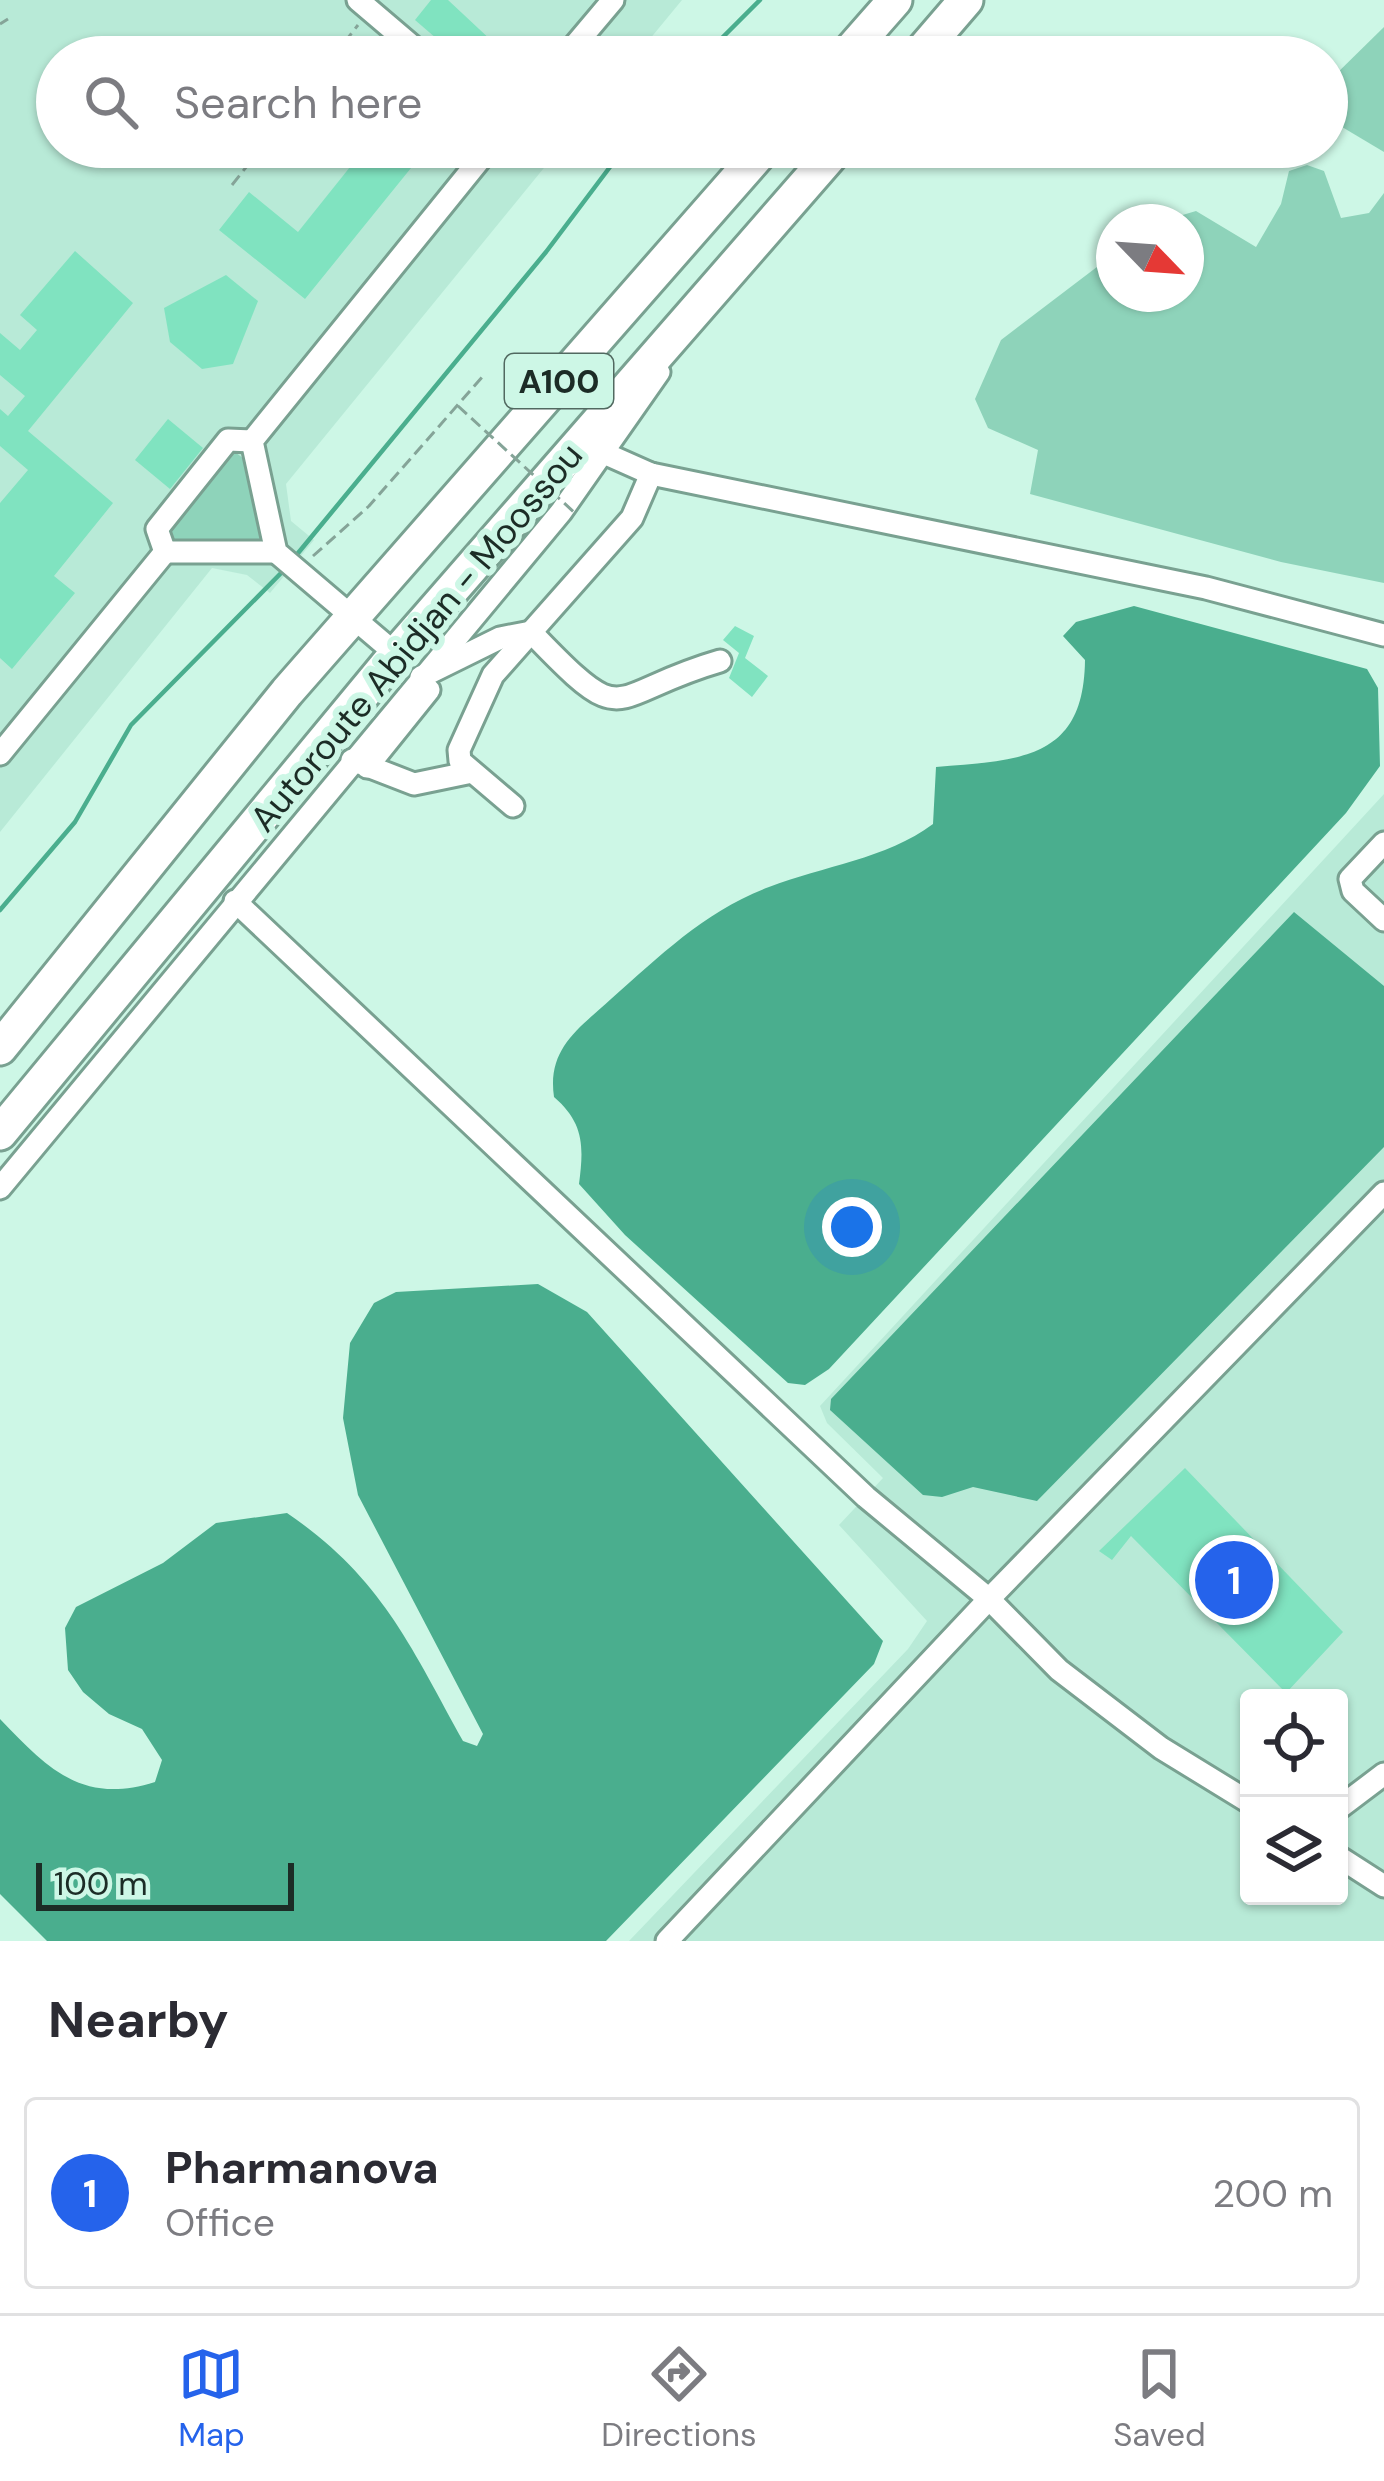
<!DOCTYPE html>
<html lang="en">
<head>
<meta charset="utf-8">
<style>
  :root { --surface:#fff; --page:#f7f7f7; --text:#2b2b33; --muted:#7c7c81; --line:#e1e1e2; --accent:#2563eb }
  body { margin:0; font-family:"DM Sans",sans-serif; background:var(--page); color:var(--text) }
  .controls { position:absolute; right:36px; bottom:36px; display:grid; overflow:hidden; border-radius:12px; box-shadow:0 3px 9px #0004 }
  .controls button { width:108px; height:108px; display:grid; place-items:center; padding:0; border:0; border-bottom:3px solid var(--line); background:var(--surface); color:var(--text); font:60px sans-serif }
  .compass { position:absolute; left:1096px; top:204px; width:108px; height:108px; border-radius:50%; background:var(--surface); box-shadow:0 3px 9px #0004; rotate:115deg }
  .scale { position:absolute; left:36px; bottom:30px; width:258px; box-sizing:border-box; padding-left:12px; border:6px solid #1c2c26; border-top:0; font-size:33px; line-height:42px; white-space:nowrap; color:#1c2c26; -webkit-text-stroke:9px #cdf7e6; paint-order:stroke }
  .you { position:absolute; left:852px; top:1227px; width:42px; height:42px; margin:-30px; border:9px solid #fff; border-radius:50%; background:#1a73e8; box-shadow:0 0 0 18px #1a73e833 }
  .badge { display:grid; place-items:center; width:78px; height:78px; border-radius:50%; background:var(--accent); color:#fff; font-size:39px; font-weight:700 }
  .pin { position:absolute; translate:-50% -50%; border:6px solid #fff; box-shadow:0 3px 12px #0006 }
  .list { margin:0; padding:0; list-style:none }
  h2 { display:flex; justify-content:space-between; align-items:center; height:156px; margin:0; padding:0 48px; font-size:51px }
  h2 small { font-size:39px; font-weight:400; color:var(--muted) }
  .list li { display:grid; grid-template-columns:78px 1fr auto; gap:36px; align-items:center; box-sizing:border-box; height:192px; margin:0 24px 24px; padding:0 24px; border:3px solid var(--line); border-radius:12px }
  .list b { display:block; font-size:45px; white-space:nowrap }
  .list p { margin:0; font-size:39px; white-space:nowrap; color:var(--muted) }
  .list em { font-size:39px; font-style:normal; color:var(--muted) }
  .icon { flex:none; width:66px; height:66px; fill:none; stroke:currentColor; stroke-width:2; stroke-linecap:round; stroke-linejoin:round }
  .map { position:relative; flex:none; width:1384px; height:1941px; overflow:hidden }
  .search { position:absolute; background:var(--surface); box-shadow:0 3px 9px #0004; left:36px; right:36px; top:36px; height:132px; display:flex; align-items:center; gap:30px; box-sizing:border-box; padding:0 42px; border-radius:66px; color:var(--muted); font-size:45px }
  .sheet { height:372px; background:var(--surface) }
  nav { display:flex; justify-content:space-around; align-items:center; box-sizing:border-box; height:168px; border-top:3px solid var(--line); background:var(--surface); font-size:33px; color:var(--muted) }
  nav a { display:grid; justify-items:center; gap:6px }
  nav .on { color:var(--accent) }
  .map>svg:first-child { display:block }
  .built { fill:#b8ead7; fill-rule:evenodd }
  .green { fill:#8ed3ba }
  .water { fill:#4aae8e }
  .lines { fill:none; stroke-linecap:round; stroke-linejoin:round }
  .stream { stroke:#4aae8e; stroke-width:4.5 }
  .building { fill:#80e3c0 }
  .minor-casing { stroke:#79a191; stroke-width:27 }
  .highway-casing { stroke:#79a191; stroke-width:39 }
  .path { stroke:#85a498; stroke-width:3; stroke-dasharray:12 6; stroke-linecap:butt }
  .minor { stroke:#fff; stroke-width:21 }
  .highway { stroke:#fff; stroke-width:33 }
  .path-bridge { stroke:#85a498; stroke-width:3; stroke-dasharray:12 6; stroke-linecap:butt }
  .labels { text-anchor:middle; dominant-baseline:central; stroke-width:12; stroke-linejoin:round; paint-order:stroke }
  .shield { fill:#cdf7e6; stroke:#516960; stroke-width:3 }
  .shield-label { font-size:33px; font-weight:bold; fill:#1c2c26 }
  .street-label { font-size:36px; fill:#1c2c26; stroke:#cdf7e6 }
</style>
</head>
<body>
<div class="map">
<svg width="1384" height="1941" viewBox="0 0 1384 1941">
  <rect width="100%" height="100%" fill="#cdf7e6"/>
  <g class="built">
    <polygon points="0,0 682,0 635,57 57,57 57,147 561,147 286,484 291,521 314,540 270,593 247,575 212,568 0,832"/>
    <path d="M1384 794V1941H629L908 1649 927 1621 839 1525 883 1478 827 1423 820 1406ZM1249 1698H1339V1896H1249Z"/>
  </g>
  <g class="green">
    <polygon points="1384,27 1384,152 1327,118 1327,83"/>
    <polygon points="1307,165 1324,171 1341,218 1369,213 1384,193 1384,583 1281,562 1030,494 1038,450 988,428 975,399 1001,340 1114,254 1114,294 1186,294 1186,222 1159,222 1196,211 1256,247 1281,204 1289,171"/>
    <polygon points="235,452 244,459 261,541 172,539 167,533 226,455"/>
  </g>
  <g class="water">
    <path d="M1134 606 1367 669 1378 688 1380 766 1346 813 829 1369 805 1385 788 1383 625 1235 579 1184C584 1146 584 1123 554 1097 547 1049 578 1029 611 999 661 955 705 911 769 887 823 866 886 859 933 824L936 767C1020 760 1084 760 1085 660L1063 636 1076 622Z"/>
    <polygon points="1294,912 1384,986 1384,1147 1037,1501 973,1487 942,1497 923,1495 830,1410 831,1399"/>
    <path d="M538 1284 587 1312 883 1641 874 1664 606 1941H47L0 1894V1719C48 1769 82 1805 155 1782L162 1760 142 1729 109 1714 83 1692 68 1670 65 1628 76 1607 163 1563 216 1523 287 1513C381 1577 410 1645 463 1741L477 1746 483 1734 358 1495 343 1418 350 1343 374 1303 396 1292Z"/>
  </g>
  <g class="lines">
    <g class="stream">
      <polyline points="703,57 760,0"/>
      <polyline points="294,558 546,252 625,147"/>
      <polyline points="0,910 75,822 131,725 287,567"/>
    </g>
  </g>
  <g class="building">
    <polygon points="431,0 448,0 509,57 458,57 415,20"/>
    <polygon points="366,147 428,147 305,299 219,230 249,192 298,232"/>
    <polygon points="75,251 133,303 28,431 113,503 54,576 75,593 12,669 0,658 0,503 28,470 0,446 0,409 8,416 25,396 0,375 0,333 20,350 37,330 20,315"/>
    <polygon points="226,275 258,301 233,364 202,369 170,342 164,308"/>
    <polygon points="168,419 203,448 170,489 135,460"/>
    <polygon points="735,626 754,636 745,658 768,676 752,697 729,678 739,653 723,640"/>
    <polygon points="1185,1468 1343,1632 1286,1693 1131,1536 1112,1560 1099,1551"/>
  </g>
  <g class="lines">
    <defs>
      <g id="minor">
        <polyline points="358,0 425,57"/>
        <polyline points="565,57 613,0"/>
        <polyline points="606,454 651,474 1206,588 1384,635"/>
        <polyline points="165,552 157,529 228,440 252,441"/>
        <polyline points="165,552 276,552"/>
        <polyline points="396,654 276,552 252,441 490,147"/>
        <path d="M421 677 500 638 531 632C630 735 603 695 720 661"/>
        <polyline points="0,754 165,552"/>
        <polyline points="352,760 414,784 472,772"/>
        <polyline points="367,767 429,690"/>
        <polyline points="513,806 460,761 459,750 493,675 632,518 651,474"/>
        <polyline points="1384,843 1350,879 1353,891 1384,920"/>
        <polyline points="235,901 866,1497 989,1599 1059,1670 1161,1748 1249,1802"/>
        <polyline points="0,1188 561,512 659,372"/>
        <polyline points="1339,1808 1384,1774"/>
        <polyline points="1339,1857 1384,1886"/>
        <polyline points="667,1941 989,1599 1384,1193"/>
      </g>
      <g id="highway">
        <polyline points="845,57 895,0"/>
        <polyline points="917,57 966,0"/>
        <polyline points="0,1048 287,692 765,147"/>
        <polyline points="0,1133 396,654 838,147"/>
      </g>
    </defs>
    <use href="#minor" class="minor-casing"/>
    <use href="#highway" class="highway-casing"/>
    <g class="path">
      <polyline points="0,24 8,19"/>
      <polyline points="333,57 358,25"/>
      <polyline points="232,185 262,147"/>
      <polyline points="313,556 369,506 484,375"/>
    </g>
    <use href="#minor" class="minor"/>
    <use href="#highway" class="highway"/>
    <polyline class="path-bridge" points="458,406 576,514"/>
  </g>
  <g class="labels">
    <rect class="shield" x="505" y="354" width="108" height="54" rx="9"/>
    <g class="shield-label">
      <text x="559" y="381">A100</text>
    </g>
    <g class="street-label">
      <text transform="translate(416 637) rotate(-50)">Autoroute Abidjan - Moossou</text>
    </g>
  </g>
</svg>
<div class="controls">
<button><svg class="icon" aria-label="locate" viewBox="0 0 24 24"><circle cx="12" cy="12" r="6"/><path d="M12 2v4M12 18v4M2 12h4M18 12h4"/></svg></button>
<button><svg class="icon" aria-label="layers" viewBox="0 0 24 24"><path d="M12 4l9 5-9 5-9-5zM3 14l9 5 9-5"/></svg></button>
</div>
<svg class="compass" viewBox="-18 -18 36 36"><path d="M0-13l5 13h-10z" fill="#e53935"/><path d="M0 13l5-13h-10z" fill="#7c7c81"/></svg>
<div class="scale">100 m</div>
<div class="you"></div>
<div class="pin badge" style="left:1234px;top:1580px">1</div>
<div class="search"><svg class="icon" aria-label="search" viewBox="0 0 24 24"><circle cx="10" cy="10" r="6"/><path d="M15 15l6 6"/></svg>Search here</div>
</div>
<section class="sheet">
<h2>Nearby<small></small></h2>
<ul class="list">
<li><span class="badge">1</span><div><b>Pharmanova</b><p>Office</p></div><em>200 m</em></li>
</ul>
</section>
<nav>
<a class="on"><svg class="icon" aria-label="map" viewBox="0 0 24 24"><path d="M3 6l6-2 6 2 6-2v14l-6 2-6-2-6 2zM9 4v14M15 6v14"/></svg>Map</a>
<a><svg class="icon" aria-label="directions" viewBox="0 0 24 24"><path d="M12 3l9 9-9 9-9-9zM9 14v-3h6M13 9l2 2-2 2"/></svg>Directions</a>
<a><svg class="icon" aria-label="saved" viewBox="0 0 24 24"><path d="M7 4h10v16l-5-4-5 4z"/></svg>Saved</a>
</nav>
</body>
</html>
